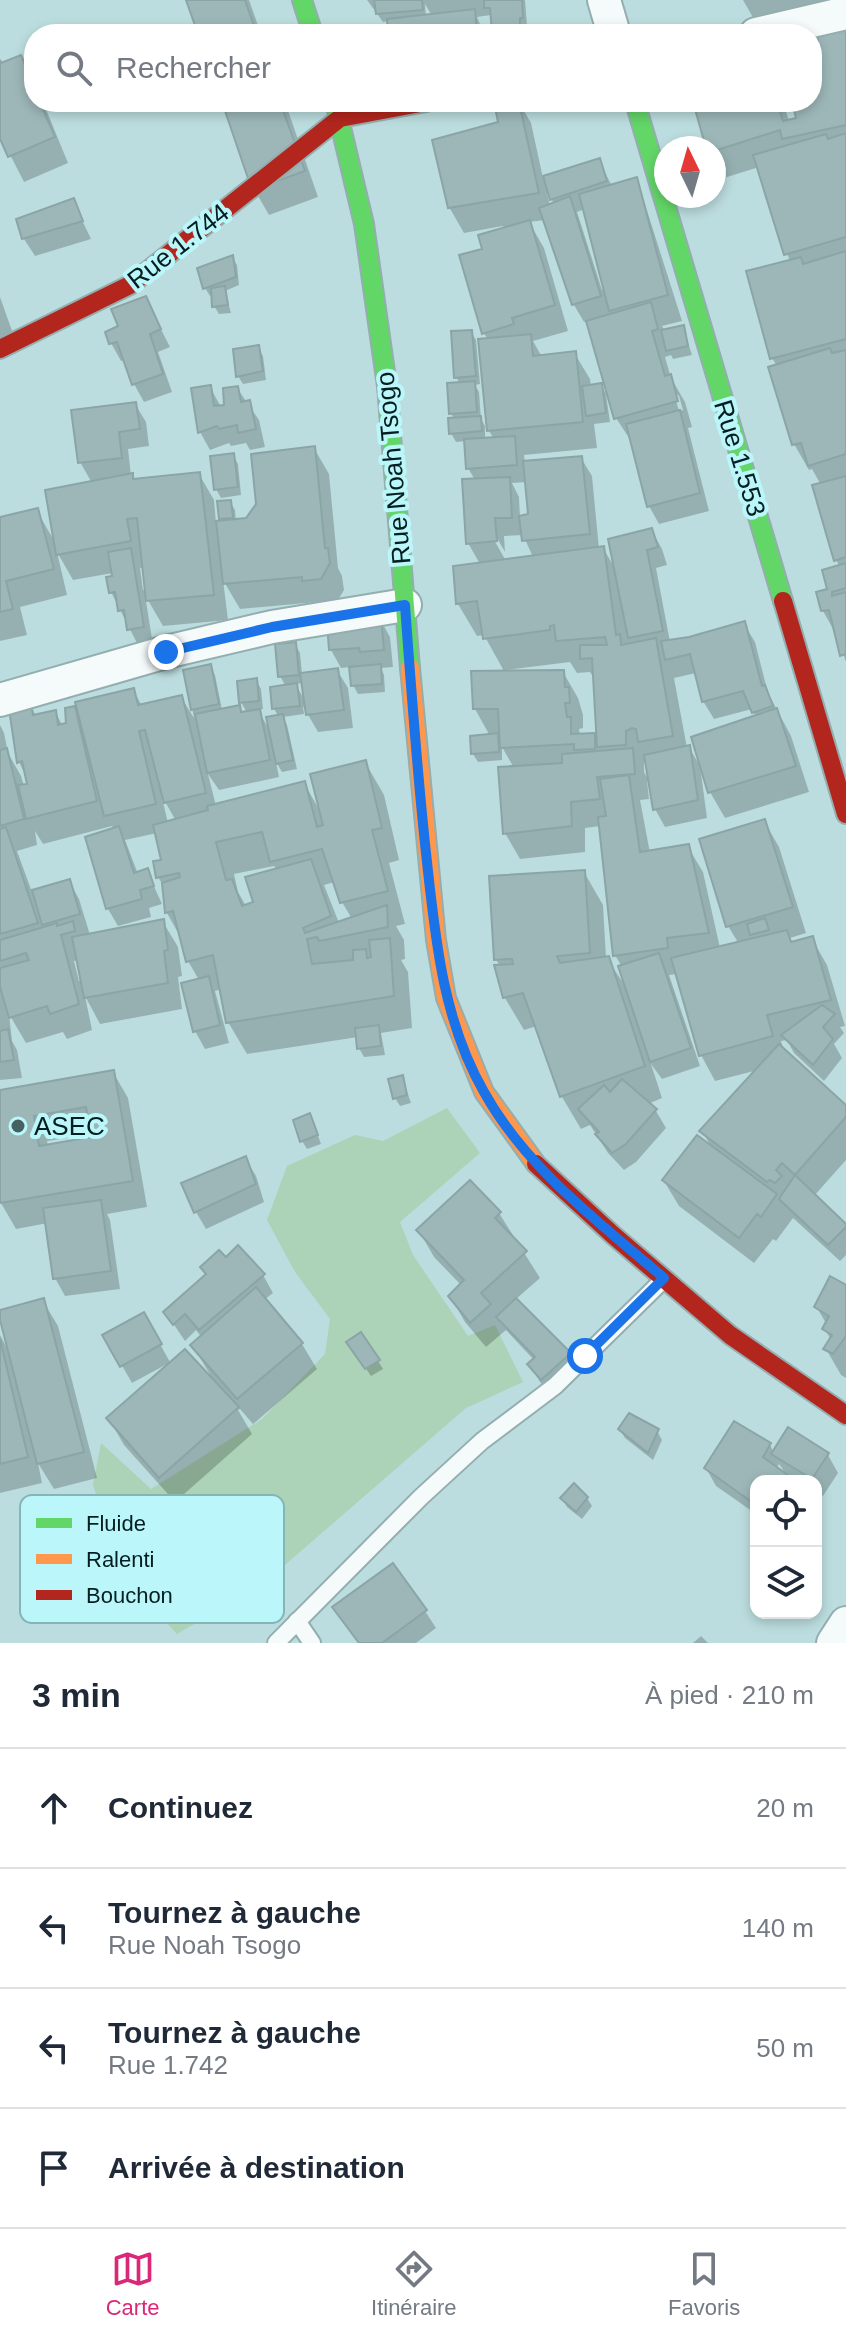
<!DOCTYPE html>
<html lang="fr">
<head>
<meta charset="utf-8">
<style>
  :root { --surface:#fff; --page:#f2f2f3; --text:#1f2937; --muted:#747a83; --line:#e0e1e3; --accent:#db2777 }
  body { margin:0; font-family:Helvetica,sans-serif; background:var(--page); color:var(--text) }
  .controls { position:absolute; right:24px; bottom:24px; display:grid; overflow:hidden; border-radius:16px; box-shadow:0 4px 12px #0003 }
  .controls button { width:72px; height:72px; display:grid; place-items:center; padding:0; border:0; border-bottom:2px solid var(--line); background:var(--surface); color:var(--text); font:40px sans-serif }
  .compass { position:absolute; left:654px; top:136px; width:72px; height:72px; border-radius:50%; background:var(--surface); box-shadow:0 4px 12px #0003; rotate:355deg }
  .stop { position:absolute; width:24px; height:24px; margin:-18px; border:6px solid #1a73e8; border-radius:50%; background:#fff }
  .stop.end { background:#1a73e8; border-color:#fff; box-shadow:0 2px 8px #0008 }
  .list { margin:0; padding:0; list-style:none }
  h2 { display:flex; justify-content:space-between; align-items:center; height:104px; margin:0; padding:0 32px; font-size:34px }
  h2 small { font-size:26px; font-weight:400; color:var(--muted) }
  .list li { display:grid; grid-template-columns:52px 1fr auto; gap:24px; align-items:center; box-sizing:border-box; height:120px; padding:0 32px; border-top:2px solid var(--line) }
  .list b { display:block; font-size:30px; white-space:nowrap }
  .list p { margin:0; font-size:26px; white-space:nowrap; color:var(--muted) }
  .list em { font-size:26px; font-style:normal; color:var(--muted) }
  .icon { flex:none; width:44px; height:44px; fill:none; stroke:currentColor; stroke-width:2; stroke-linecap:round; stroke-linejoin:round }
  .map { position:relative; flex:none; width:846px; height:1643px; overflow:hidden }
  .search { position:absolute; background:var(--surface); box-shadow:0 4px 12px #0003; left:24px; right:24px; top:24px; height:88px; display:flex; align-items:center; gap:20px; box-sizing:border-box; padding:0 28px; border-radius:32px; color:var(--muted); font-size:30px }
  .sheet { height:584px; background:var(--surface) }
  nav { display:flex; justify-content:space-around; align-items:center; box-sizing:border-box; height:112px; border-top:2px solid var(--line); background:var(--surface); font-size:22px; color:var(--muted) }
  nav a { display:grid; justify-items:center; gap:4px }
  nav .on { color:var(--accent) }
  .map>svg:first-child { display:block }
  .green { fill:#acd2b7 }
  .shadow { fill:#0003; fill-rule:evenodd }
  .building { fill:#9db7b8; stroke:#8ba5a6; stroke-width:2; fill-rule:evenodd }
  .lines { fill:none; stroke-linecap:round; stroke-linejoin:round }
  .lane-casing { stroke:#94aeaf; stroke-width:20 }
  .street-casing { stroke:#94aeaf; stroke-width:36 }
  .fast-casing { stroke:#94aeaf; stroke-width:22 }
  .slow-casing { stroke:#94aeaf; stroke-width:22 }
  .jam-casing { stroke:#94aeaf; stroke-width:22 }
  .lane { stroke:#f5fafa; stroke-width:16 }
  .street { stroke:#f5fafa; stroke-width:32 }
  .fast { stroke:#63d668; stroke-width:18 }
  .slow { stroke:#ff974d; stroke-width:18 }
  .jam { stroke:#b3261e; stroke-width:18 }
  .route { stroke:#1a73e8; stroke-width:10 }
  .poi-dot { fill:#456162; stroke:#bbf7fa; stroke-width:3 }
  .labels { text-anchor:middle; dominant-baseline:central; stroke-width:8; stroke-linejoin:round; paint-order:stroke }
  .street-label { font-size:26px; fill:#051e1f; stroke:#bbf7fa }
  .poi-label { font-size:26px; fill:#051e1f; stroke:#bbf7fa; text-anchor:start }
  .key { fill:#bbf7fa; stroke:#84b6b8; stroke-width:2 }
  .key-label { font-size:22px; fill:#051e1f }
</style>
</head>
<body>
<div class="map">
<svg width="846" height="1643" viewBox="0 0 846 1643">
  <rect width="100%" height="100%" fill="#bcdddf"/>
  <polygon class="green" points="447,1108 480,1153 400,1222 413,1255 468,1336 495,1325 523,1382 466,1408 263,1584 177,1634 123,1575 93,1485 101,1443 151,1489 262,1419 325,1354 330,1319 295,1272 267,1220 287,1166 355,1135 383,1141"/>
  <g class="shadow">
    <polygon points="189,0 249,0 261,34 200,34"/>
    <path d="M367 0H525L527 26H524V34H494L491 15 477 17 484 34H390L389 21 383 22ZM425 4 432 16 426 17Z"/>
    <polygon points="743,0 846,0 760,30"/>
    <polygon points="846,28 846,662 837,636 823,611 840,567 836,560 821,485 812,469 809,470 794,444 777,366 772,358 790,262 759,167 724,178 714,161 714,148 708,148 695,102 783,102 789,121 799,119 794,102 812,102 812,50 820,48"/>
    <polygon points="20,57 34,82 34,102 43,102 68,163 24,182 0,135 0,59 3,64"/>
    <polygon points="224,102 285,102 318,197 269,215 254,189"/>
    <path d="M519 102 531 123 543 178 599 161 612 186 637 179 682 321 662 326 665 331 683 327 692 355 673 359 671 355 665 357 671 378 685 402 692 427 688 428 709 511 659 524 649 506 633 444 616 418 588 321 584 322 574 305 545 220 529 222 544 248 568 331 533 341 542 357 575 354 590 379 591 387 601 385 606 394 610 422 594 424 597 448 524 455 525 463 581 458 592 476 599 549 603 548 616 570 652 531 662 549 667 565 656 568 670 642 744 624 755 642 768 693 791 736 809 792 725 818 710 792 694 738 756 717 752 709 714 719 703 701 696 673 674 678 687 748 689 747 700 766 707 818 665 827 655 809 646 755 644 756V772L649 781H647L649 799 640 800 650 853 688 847 703 872 720 948 739 944 728 926 702 840 764 821 779 847 806 933 790 938 793 943 812 939 827 965 845 1026 840 1027 844 1033 834 1044 842 1058 824 1081 794 1053 787 1040 781 1041 784 1051 846 1107V1160L814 1196 846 1226V1255L840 1261 793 1218 776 1241 773 1239 754 1263 679 1206 664 1181 712 1148 702 1131 758 1070 715 1081 701 1055 678 974 669 975 700 1066 662 1079 651 1064 662 1098 648 1104 656 1111 666 1128 636 1162 624 1170 608 1153 590 1125 581 1129 562 1097 537 1026 524 1030 505 998 497 967H500L496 959 584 872 603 905 606 958 627 988 622 967 615 955 601 826 585 828V852L520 859 505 833 514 768 502 747V760L478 762 473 754 490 736 475 709 505 673 484 635 477 636 458 604 455 567 480 564 468 543 475 480 468 468 466 441 456 442 451 433 454 419 451 413 460 384 456 377 471 332 476 340 480 384 475 385 479 392 481 419 485 426V440L494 439 489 431 488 340 484 333 485 250 504 229 503 226 464 233 449 207 500 124ZM548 192 554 204 550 206 547 193ZM585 209 605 289 602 290 577 212ZM673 390 679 396 683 410 679 411ZM527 482 530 516 520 518 519 497 512 483ZM493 531 505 552 504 536 523 535 533 557 509 566 490 533ZM570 662 577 673 590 672 595 680 599 745 593 736H580L579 729 583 728V715L578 698 563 672 506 673V670Z"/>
    <polygon points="73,201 91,239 35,256 24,239 19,220"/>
    <polygon points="232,257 237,265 239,285 225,291 231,313 219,314 214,306 213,295 210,296 205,288"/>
    <polygon points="0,297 16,342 0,350"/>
    <polygon points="145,298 170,347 158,352 172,392 144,402 134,384 125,360 121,361 111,343 120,327"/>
    <polygon points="258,347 263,356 266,380 243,384 238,376"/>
    <polygon points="210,387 221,407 226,407 237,388 259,420 265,447 250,450 246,443 231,446 229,443 210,450 200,432"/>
    <path d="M135 404 146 422 149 446 128 449 131 476 135 481 199 474 214 500 216 523H223L221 519 230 502 235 510 236 521 248 520 314 448 329 474 338 568 342 576 344 590 335 605 319 606 317 602 240 609 223 580 228 620 163 626 145 595 153 645 139 647 111 592 113 573 73 580 57 552 67 595 20 607 27 635 0 641V520L37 511 56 544 92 483 80 462ZM144 567 147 589 143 590 140 568Z"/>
    <polygon points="233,455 238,464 241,495 221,498 216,489"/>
    <polygon points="380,619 390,637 393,667 381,668 384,675 385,692 358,694 353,685 351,667 341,668 331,650"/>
    <path d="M295 644 300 653 302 674 337 670 348 688 353 728 318 732 303 706 304 714 283 717 287 725 297 769 282 772 276 762 279 777 219 790 208 774 216 806 304 783 320 811 365 762 384 795 399 860 389 863 405 924 396 926 404 940 405 959 401 960 408 972 412 1028 381 1033 385 1055 364 1057 359 1048 358 1037 247 1054 228 1022 222 989 215 991 229 1043 205 1049 195 1031 199 980 188 961 182 940 167 913 164 887 158 877 164 861 157 833 125 840 138 874 147 871 162 904 149 908 151 917 118 926 108 909 88 839 114 830 112 826 43 844 35 831 37 845 17 851 32 892 69 881 79 899 90 935 163 922 178 947 182 976 178 977 182 1009 100 1024 85 996 92 1030 67 1039 63 1032 26 1043 9 1014 12 1041 17 1050 22 1078 0 1080V725L4 733 8 753 21 776 24 786 30 785 19 762 11 710 30 705 36 716 55 712 63 726 69 724 74 709 80 720 133 690 142 706 181 697 194 718 185 672 210 666 215 675 222 710 239 707 243 714 247 713 241 702 256 680 261 689 263 709 258 710 270 731 279 717 274 709 286 687 280 676ZM303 683 306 702 295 684ZM162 798H163L176 821 168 823ZM274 866 277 870 255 904 246 906 238 892 234 874ZM335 882 342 902 352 919 339 923 324 885ZM79 960 82 981H79L74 961Z"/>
    <path d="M113 1072 128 1098 147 1207 107 1214 110 1220 120 1289 65 1296 55 1278 48 1223 16 1229 1 1203 0 1092ZM92 1134 93 1139 48 1146 47 1141Z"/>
    <polygon points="402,1077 411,1103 400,1106 395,1098"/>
    <polygon points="314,1124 321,1144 307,1149 302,1141"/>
    <polygon points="245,1158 256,1176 264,1202 206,1229 196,1212"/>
    <polygon points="499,1213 540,1278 515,1300 569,1355 579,1372 553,1396 540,1382 530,1365 534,1360 506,1330 486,1347 465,1322 450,1296 461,1285 434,1257 419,1231"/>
    <polygon points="226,1260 263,1275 273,1293 264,1300 302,1344 317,1369 253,1424 240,1409 238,1410 252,1434 175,1502 124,1445 109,1419 169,1363 132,1383 105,1336 144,1315 171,1364 212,1378 193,1346 202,1338 196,1330 185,1341 166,1313"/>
    <polygon points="846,1287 846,1378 841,1375 826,1349 831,1340 825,1329 827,1325 816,1306"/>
    <polygon points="43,1301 58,1326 97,1478 54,1489 38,1463 42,1483 0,1493 0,1335 8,1350"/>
    <polygon points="361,1334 383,1369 371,1376 354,1351"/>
    <polygon points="620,1430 657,1431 662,1440 653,1460 625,1438"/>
    <path d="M770 1445 774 1453 828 1455 838 1473 823 1496 816 1492V1481H799L793 1478 792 1481H756V1514L716 1486 706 1468ZM779 1464 782 1468 787 1477 776 1469Z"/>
    <polygon points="562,1498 587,1498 592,1506 582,1519 567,1507"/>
    <polygon points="335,1607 425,1611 436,1628 416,1643 359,1643"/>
    <polygon points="701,1636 708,1643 693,1643"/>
  </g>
  <g class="building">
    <polygon points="186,0 245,0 257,34 198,34"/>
    <polygon points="374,0 422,0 423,10 376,14"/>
    <polygon points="484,0 522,0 523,18 520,18 520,31 492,33 490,8 484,8"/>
    <polygon points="475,9 477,34 388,34 387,19"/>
    <polygon points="817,23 846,26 846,125 782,139 780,130 714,151 714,148 706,148 693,102 777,102 783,121 796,118 792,102 812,102 812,48 818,46"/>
    <polygon points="21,55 34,86 34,102 40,102 55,137 8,157 0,139 0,60 1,63"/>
    <polygon points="222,102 280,102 305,171 252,190"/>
    <polygon points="494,102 519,102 539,193 448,208 432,140 498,122"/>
    <polygon points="846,133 846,237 784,255 753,155 826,134 828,139"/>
    <polygon points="600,158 607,181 550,200 543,176"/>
    <polygon points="637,177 668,295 609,311 579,194"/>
    <polygon points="570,196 601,296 572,305 539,208"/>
    <polygon points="74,198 83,221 22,239 16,219"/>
    <polygon points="530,220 555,305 512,318 514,324 482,334 459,255 482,249 478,235"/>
    <polygon points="846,251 846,339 770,359 746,271 801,257 803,264"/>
    <polygon points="233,255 236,277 203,289 197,268"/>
    <polygon points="225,286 228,305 212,307 211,288"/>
    <polygon points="146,296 161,329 150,334 163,374 132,385 117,342 109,344 105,332 118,326 111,309"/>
    <polygon points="651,302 658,329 652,331 665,376 671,374 678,401 614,419 586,321"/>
    <polygon points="684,325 688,346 666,351 661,330"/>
    <polygon points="472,330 476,376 454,378 451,331"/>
    <polygon points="531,334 533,356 576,351 583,422 487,431 478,339"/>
    <polygon points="259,345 263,371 236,377 233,349"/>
    <polygon points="830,348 832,353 846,350 846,454 808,466 801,443 792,445 768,367"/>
    <polygon points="475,381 477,412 449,414 447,383"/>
    <polygon points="602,383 606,413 586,416 582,386"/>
    <polygon points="211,385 214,406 224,405 223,388 238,386 241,402 250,400 256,429 238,433 237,425 219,429 217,426 198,433 191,388"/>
    <polygon points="136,402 140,429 119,432 122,458 78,463 71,410"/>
    <polygon points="680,410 700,493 647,507 626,424"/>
    <polygon points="481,416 482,431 449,434 448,418"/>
    <polygon points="515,436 517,465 466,469 464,439"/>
    <polygon points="315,446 325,548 328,548 330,563 321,579 302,581 302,577 223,584 216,521 246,518 256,504 251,454"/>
    <polygon points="234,453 238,487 214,490 210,456"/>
    <polygon points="582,456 590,534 522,541 519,516 528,514 523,461"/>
    <polygon points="200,472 214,595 146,601 137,518 127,519 131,541 56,555 45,490 133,473 133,479"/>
    <polygon points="846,476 846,557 834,561 812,485"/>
    <polygon points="510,477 512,518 495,518 497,541 466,544 462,479"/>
    <polygon points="231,500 233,518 219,519 217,501"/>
    <polygon points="38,508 54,569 6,581 13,609 0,612 0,517"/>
    <polygon points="652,528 658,547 647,550 663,631 628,638 608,539"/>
    <polygon points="604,546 616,635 620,634 621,645 656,638 673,736 638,742 636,729 632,728 626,731 626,745 597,747 592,658 580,659 580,645 607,645 605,637 556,641 554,625 550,626 550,630 483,639 477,601 456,604 453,566"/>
    <polygon points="131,548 144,627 127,630 124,610 118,611 115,592 109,593 106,577 112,576 108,552"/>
    <polygon points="846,563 846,588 832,592 832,596 846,592 846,654 840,656 829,610 821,611 816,592 827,589 822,570"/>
    <polygon points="381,617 384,650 360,652 359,648 329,650 327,623"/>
    <polygon points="745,621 762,686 765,685 773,706 752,713 743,691 702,702 690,654 665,660 661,641 689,637"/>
    <polygon points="296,642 299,675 278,677 275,644"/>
    <polygon points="211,664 219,704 191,710 183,670"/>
    <polygon points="381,664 382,684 351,686 349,667"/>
    <polygon points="338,668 344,710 306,715 300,673"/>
    <polygon points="564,670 565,687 569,687 570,703 565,703 567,717 571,717 571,734 595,733 595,749 574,750 574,744 500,748 498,709 473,709 471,671"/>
    <polygon points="257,678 259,701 239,703 237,681"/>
    <polygon points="297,683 300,706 272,709 270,687"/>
    <polygon points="134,688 138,705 182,695 206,793 164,803 145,730 139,731 156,804 104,816 75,702"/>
    <polygon points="31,703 33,715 56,710 58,725 66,723 65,708 75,706 97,801 26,819 18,785 27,784 22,761 17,763 9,709"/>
    <polygon points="240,705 241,712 260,709 270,760 207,773 195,714"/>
    <polygon points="777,708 796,766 708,793 691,737"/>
    <polygon points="283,714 293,760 276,764 266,717"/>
    <polygon points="498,733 499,752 471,754 470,736"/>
    <polygon points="690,745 698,800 653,810 644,755"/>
    <polygon points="7,748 24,819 0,826 0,750"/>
    <polygon points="633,748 635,774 597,777 600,799 571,802 572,826 503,834 498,767 562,763 562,754"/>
    <polygon points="366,760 382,828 372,830 388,891 340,903 322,849 270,862 262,832 216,842 226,880 232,879 242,906 253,902 245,877 311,859 331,916 303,928 305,933 387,905 388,927 325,940 319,941 317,937 307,939 312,964 353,960 353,950 366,949 367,958 371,957 369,940 390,938 394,996 226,1023 213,955 186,962 173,911 165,913 162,883 180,877 179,873 156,878 153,861 161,860 153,825 208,810 207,806 305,781 317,827 323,825 310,774"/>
    <polygon points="629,775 640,852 689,844 709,933 667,938 668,948 613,956 598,817 606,816 600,779"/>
    <polygon points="765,819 793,907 726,927 699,839"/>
    <polygon points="119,826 134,873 148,868 154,886 140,890 142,899 106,909 85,837"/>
    <polygon points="6,827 38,923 0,934 0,829"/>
    <polygon points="585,870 590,953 557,956 560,963 609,956 645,1066 560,1097 523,993 503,998 494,965 513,964 512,959 494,960 489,876"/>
    <polygon points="70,879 80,914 42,925 32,890"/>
    <polygon points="765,918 769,930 750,935 747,924"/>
    <polygon points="164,919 168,950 164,951 168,983 84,998 72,937"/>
    <polygon points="73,921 75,931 61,935 79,1004 50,1014 47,1006 9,1018 0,987 0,968 29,960 26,953 0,961 0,940 57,923 57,926"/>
    <polygon points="787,930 791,942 813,936 831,1000 767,1015 773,1036 699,1056 671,958"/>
    <polygon points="659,953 691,1048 650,1062 618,966"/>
    <polygon points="209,976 220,1025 193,1032 181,983"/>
    <polygon points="822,1005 835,1014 823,1027 833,1039 813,1065 781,1035"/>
    <polygon points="379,1025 381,1046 357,1049 355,1028"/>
    <polygon points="8,1029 14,1060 0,1062 0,1031"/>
    <polygon points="779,1044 846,1105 846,1117 795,1175 782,1163 776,1170 782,1176 775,1183 770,1180 767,1182 699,1131"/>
    <path d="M114 1070 133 1181 0 1203V1090ZM86 1107 91 1137 39 1146 34 1116Z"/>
    <polygon points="403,1075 407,1095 393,1099 388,1079"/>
    <polygon points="622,1079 657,1109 626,1144 612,1153 595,1134 599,1132 578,1109 604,1085 610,1092"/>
    <polygon points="310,1113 318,1135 300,1142 293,1120"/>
    <polygon points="697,1135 777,1194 761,1217 757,1214 739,1238 662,1180"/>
    <polygon points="246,1156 256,1184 194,1213 181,1183"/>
    <polygon points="795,1175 846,1224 846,1227 828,1245 779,1199"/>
    <polygon points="470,1180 501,1212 495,1218 527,1251 481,1293 491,1304 470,1323 448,1296 464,1280 416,1230"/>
    <polygon points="101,1200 111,1271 53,1279 43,1208"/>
    <polygon points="238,1245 265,1274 199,1330 185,1314 173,1325 163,1312 206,1274 200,1267 219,1250 226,1257"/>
    <polygon points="830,1276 846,1285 846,1336 833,1354 823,1349 832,1335 822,1329 829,1316 814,1307"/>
    <polygon points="256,1287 303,1343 237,1399 190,1345"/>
    <polygon points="44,1298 84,1452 37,1464 0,1320 0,1310"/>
    <polygon points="516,1298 571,1353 541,1380 527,1364 535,1357 496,1317"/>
    <polygon points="144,1312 162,1344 120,1367 102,1335"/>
    <polygon points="361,1332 380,1360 365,1369 346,1342"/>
    <polygon points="0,1339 28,1457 0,1464"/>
    <polygon points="185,1349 239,1407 159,1478 106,1418"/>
    <polygon points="629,1413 659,1429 648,1453 618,1429"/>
    <polygon points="734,1421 771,1443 763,1457 796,1481 756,1481 756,1505 704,1468"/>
    <polygon points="788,1427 829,1453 812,1479 771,1454"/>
    <polygon points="574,1483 588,1497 576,1512 560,1498"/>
    <polygon points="393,1563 427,1610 382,1643 359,1643 332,1607"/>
  </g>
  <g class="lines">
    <defs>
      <g id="lane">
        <polyline points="297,1621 312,1643"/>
        <polyline points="276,1643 421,1497 482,1441 555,1386 662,1281"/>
      </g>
      <g id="street">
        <polyline points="604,0 614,34"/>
        <polyline points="756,34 846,13"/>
        <polyline points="0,700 166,652 272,627 405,605"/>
        <polyline points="833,1643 846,1623"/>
      </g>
      <g id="fast">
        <polyline points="302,0 313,34"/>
        <polyline points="335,102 364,224 387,386 410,668"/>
        <polyline points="635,102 783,601"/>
      </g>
      <polyline id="slow" points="410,668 436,940 446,998 484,1092 536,1164"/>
      <g id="jam">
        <polyline points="0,349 130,285 340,118 426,102"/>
        <polyline points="783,601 846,814"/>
        <polyline points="536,1164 613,1235 730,1335 846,1415"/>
      </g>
    </defs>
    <use href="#lane" class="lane-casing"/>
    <use href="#street" class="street-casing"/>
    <use href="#fast" class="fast-casing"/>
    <use href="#slow" class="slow-casing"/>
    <use href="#jam" class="jam-casing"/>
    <use href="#lane" class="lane"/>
    <use href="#street" class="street"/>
    <use href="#fast" class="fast"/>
    <use href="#slow" class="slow"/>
    <use href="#jam" class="jam"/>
  </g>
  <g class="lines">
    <path class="route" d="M166 652 272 627 405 605C411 688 417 771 426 853 435 935 442 1019 484 1092 526 1168 600 1223 664 1278L585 1356"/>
  </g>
  <circle class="poi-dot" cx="18" cy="1126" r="8"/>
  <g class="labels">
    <g class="street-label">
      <text transform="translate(178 246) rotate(-38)">Rue 1.744</text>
      <text transform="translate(740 458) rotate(73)">Rue 1.553</text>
      <text transform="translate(393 468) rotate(-95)">Rue Noah Tsogo</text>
    </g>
    <g class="poi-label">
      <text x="34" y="1126">ASEC</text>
    </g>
  </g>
  <rect x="20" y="1495" width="264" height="128" rx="12" class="key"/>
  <rect x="36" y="1518" width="36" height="10" fill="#63d668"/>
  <rect x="36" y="1554" width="36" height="10" fill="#ff974d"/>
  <rect x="36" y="1590" width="36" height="10" fill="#b3261e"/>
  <g class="key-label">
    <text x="86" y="1531">Fluide</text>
    <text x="86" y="1567">Ralenti</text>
    <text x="86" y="1603">Bouchon</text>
  </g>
</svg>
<div class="controls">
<button><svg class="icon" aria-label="locate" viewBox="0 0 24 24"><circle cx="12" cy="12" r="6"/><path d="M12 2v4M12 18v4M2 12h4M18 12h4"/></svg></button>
<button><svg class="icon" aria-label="layers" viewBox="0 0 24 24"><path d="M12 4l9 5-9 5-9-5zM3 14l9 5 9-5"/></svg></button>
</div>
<svg class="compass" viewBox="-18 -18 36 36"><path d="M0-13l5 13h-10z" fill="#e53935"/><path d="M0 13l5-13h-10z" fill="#747a83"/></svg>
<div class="stop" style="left:585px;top:1356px"></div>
<div class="stop end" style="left:166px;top:652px"></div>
<div class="search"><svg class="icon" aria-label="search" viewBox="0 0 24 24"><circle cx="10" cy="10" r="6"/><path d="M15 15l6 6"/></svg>Rechercher</div>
</div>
<section class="sheet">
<h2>3 min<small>À pied · 210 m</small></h2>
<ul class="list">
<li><svg class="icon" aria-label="ahead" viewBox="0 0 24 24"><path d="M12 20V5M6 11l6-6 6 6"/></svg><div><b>Continuez</b></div><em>20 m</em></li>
<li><svg class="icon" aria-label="left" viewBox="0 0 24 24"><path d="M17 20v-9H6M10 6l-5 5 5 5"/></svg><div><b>Tournez à gauche</b><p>Rue Noah Tsogo</p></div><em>140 m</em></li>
<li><svg class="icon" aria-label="left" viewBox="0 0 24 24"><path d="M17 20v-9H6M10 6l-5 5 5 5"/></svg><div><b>Tournez à gauche</b><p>Rue 1.742</p></div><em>50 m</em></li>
<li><svg class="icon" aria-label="arrive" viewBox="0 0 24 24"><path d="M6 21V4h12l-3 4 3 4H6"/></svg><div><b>Arrivée à destination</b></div></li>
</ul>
</section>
<nav>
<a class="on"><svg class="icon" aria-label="map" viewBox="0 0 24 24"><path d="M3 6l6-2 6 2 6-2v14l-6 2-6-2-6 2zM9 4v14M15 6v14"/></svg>Carte</a>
<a><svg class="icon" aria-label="directions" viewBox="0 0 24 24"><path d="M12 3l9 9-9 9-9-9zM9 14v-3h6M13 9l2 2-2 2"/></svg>Itinéraire</a>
<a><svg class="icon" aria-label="saved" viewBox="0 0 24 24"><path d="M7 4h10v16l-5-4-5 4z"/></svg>Favoris</a>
</nav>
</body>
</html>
